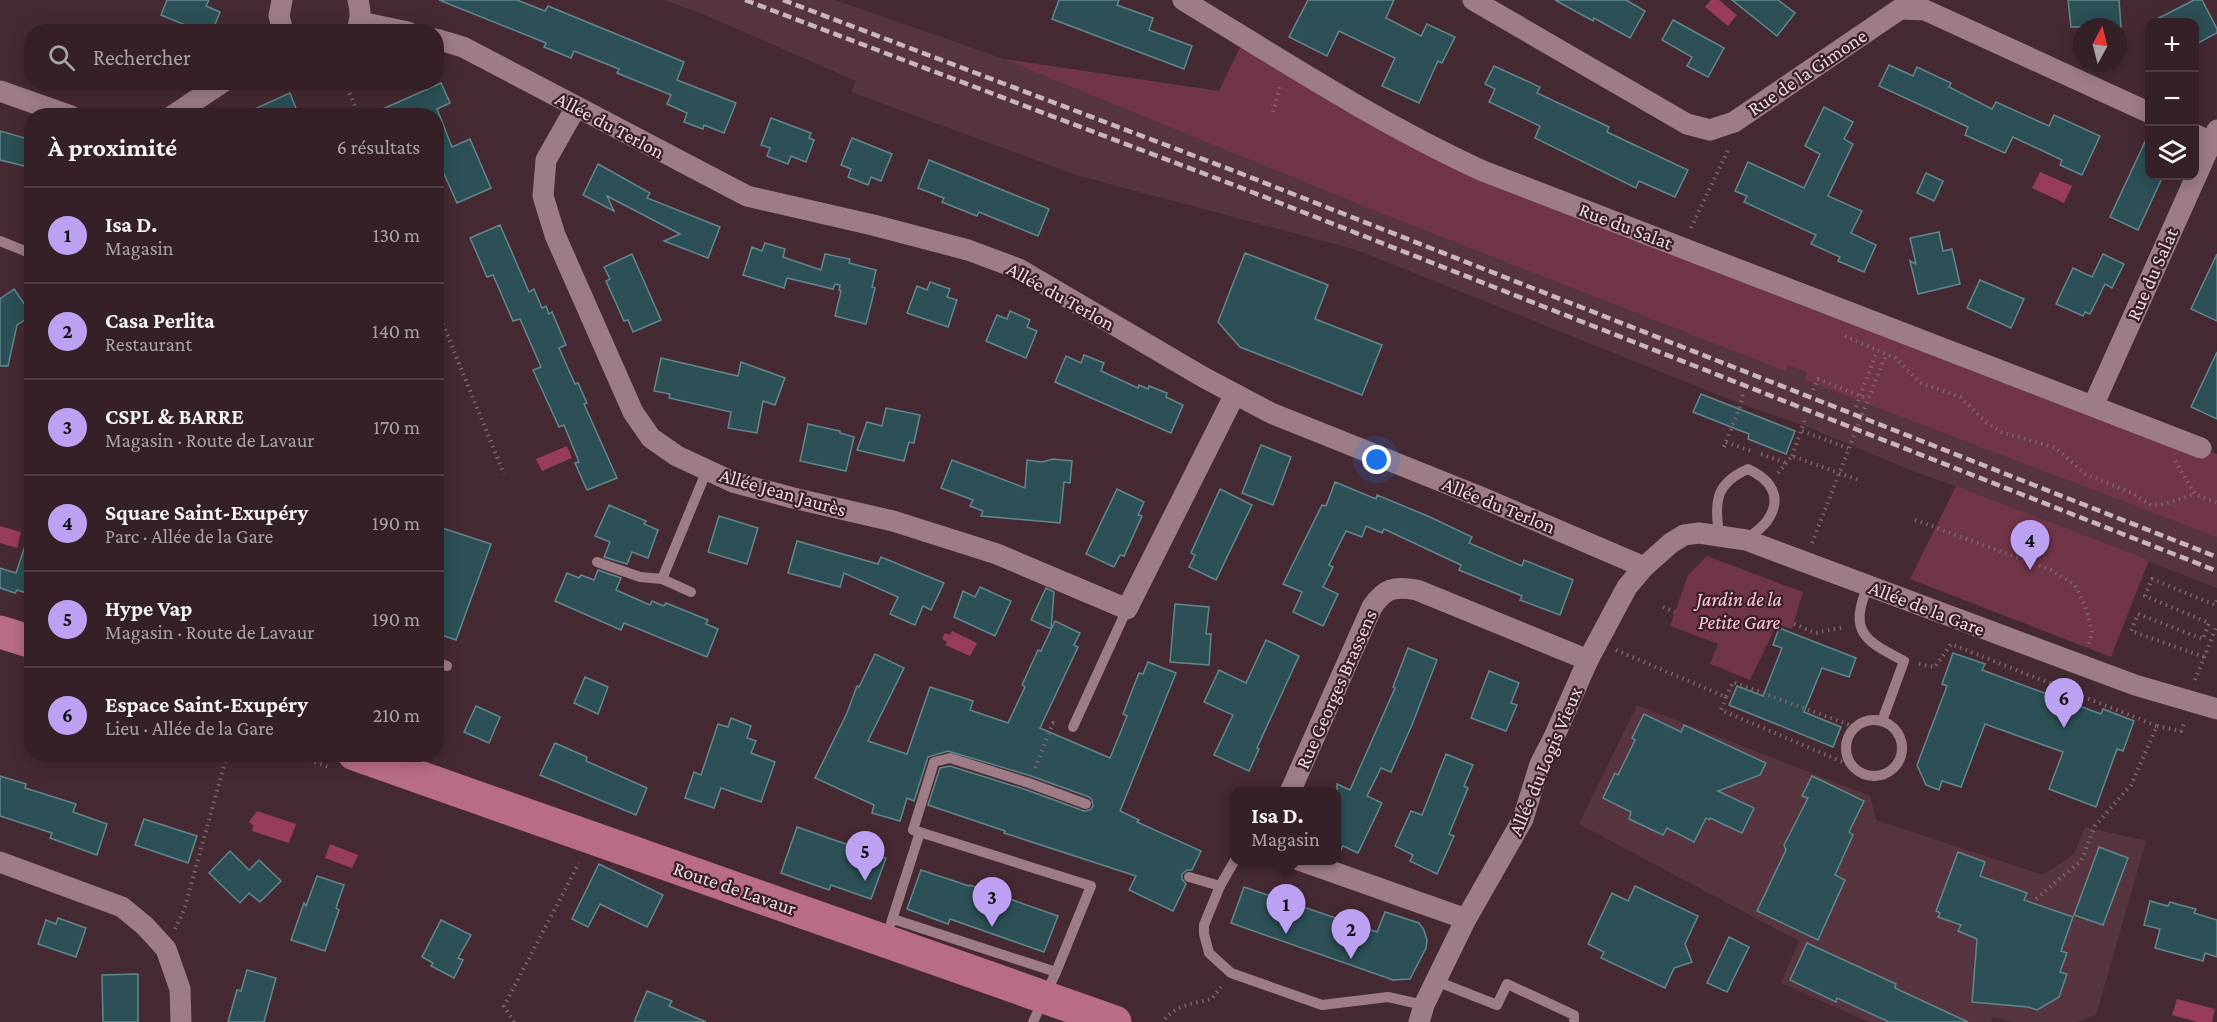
<!DOCTYPE html>
<html lang="fr">
<head>
<meta charset="utf-8">
<style>
  :root { --surface:#342026; --page:#3f2d32; --text:#f1f3f6; --muted:#a9a3a7; --line:#4e3e43; --accent:#bca0f2 }
  body { margin:0; font-family:"Crimson Pro",serif; background:var(--page); color:var(--text) }
  .controls { position:absolute; right:18px; top:18px; display:grid; overflow:hidden; border-radius:12px; box-shadow:0 3px 15px #0003 }
  .controls button { width:54px; height:54px; display:grid; place-items:center; padding:0; border:0; border-bottom:2px solid var(--line); background:var(--surface); color:var(--text); font:30px sans-serif }
  .compass { position:absolute; left:2073px; top:18px; width:54px; height:54px; border-radius:50%; background:var(--surface); box-shadow:0 3px 15px #0003; rotate:7deg }
  .you { position:absolute; left:1377px; top:460px; width:21px; height:21px; margin:-15px; border:4px solid #fff; border-radius:50%; background:#1a73e8; box-shadow:0 0 0 9px #1a73e833 }
  .badge { display:grid; place-items:center; width:39px; height:39px; border-radius:50%; background:var(--accent); color:#111; font-size:20px; font-weight:700 }
  .pin { position:absolute; translate:-50% -50px; filter:drop-shadow(0 2px 3px #0008) }
  .pin::after { content:''; position:absolute; top:32px; width:21px; height:18px; background:inherit; clip-path:polygon(0 0,100% 0,50% 100%) }
  .popup { position:absolute; left:1230px; top:787px; width:111px; height:78px; box-sizing:border-box; display:grid; place-content:center; border-radius:12px; background:var(--surface); filter:drop-shadow(0 2px 4px #0005); font-size:20px; white-space:nowrap; color:var(--muted) }
  .popup b { font-size:22px; color:var(--text) }
  .popup::after { content:''; position:absolute; left:50%; top:100%; margin-left:-12px; border:12px solid transparent; border-top-color:var(--surface) }
  .list { margin:0; padding:0; list-style:none }
  h2 { display:flex; justify-content:space-between; align-items:center; height:78px; margin:0; padding:0 24px; font-size:26px }
  h2 small { font-size:20px; font-weight:400; color:var(--muted) }
  .list li { display:grid; grid-template-columns:39px 1fr auto; gap:18px; align-items:center; box-sizing:border-box; height:96px; padding:0 24px; border-top:2px solid var(--line) }
  .list b { display:block; font-size:22px; white-space:nowrap }
  .list p { margin:0; font-size:20px; white-space:nowrap; color:var(--muted) }
  .list em { font-size:20px; font-style:normal; color:var(--muted) }
  .icon { flex:none; width:33px; height:33px; fill:none; stroke:currentColor; stroke-width:2; stroke-linecap:round; stroke-linejoin:round }
  .map { position:relative; flex:none; width:2217px; height:1022px; overflow:hidden }
  .search { position:absolute; background:var(--surface); box-shadow:0 3px 15px #0003; left:24px; top:24px; width:420px; height:66px; display:flex; align-items:center; gap:15px; box-sizing:border-box; padding:0 21px; border-radius:24px; color:var(--muted); font-size:22px }
  .panel { position:absolute; background:var(--surface); box-shadow:0 3px 15px #0003; left:24px; top:108px; width:420px; height:654px; border-radius:24px }
  .map>svg:first-child { display:block }
  .built { fill:#563540 }
  .green { fill:#703549 }
  .water { fill:#983c5e }
  .building { fill:#2c5056; stroke:#61878d; stroke-width:1.5 }
  .lines { fill:none; stroke-linecap:round; stroke-linejoin:round }
  .path { stroke:#7d646b; stroke-width:4; stroke-dasharray:1.5 4.5; stroke-linecap:butt }
  .service { stroke:#9e7c85; stroke-width:10 }
  .minor { stroke:#9e7c85; stroke-width:21 }
  .primary { stroke:#b96c86; stroke-width:33 }
  .rail { stroke:#c9b5ba; stroke-width:4.5; stroke-dasharray:9 4.5; stroke-linecap:butt }
  .labels { text-anchor:middle; dominant-baseline:central; stroke-width:4.5; stroke-linejoin:round; paint-order:stroke }
  .street-label { font-size:20px; fill:#ebd9dd; stroke:#3b2029 }
  .park-label { font-size:20px; font-style:italic; fill:#fec9d8; stroke:#3b2029 }
</style>
</head>
<body>
<div class="map">
<svg width="2217" height="1022" viewBox="0 0 2217 1022">
  <rect width="100%" height="100%" fill="#462a33"/>
  <g class="built">
    <polygon points="664,0 835,0 1004,59 1193,95 2217,536 2217,588 1956,486 1915,472 1803,425 1741,404 1357,250 1076,175 851,92 856,81 705,15"/>
    <polygon points="1637,705 1870,796 1876,820 2043,875 2074,854 2085,827 2146,841 2096,1015 2076,1022 2013,1022 1993,1017 1991,1022 1869,1022 1781,983 1799,941 1579,824"/>
  </g>
  <g class="green">
    <polygon points="1245,37 1441,152 2217,454 2217,537 1805,380 1807,372 1788,365 1785,371 1373,210 1004,59 1219,91"/>
    <polygon points="1956,486 2149,560 2111,657 1910,579"/>
    <polygon points="1707,556 1803,592 1792,629 1777,624 1750,680 1710,664 1718,644 1670,626 1688,575"/>
  </g>
  <g class="water">
    <polygon points="1711,0 1719,0 1737,15 1728,26 1705,7"/>
    <polygon points="2040,172 2072,186 2064,203 2032,188"/>
    <polygon points="567,446 572,458 542,471 536,459"/>
    <polygon points="0,526 21,532 17,548 0,543"/>
    <polygon points="952,631 977,643 970,656 945,645 947,642 942,639 945,633 950,635"/>
    <polygon points="257,811 296,824 289,843 252,831 253,825 249,822"/>
    <polygon points="330,844 358,855 352,868 325,858"/>
    <polygon points="2177,999 2215,1009 2212,1022 2197,1022 2172,1015"/>
  </g>
  <g class="building">
    <polygon points="167,0 209,0 206,6 220,12 212,32 183,32 185,25 161,15"/>
    <polygon points="439,0 517,0 545,11 548,6 684,62 677,80 736,103 724,133 704,125 703,129 684,122 687,113 667,104 671,95 617,73 619,69 574,51 571,58 544,47 546,43"/>
    <polygon points="1059,0 1119,0 1117,5 1153,18 1149,30 1192,46 1184,69 1052,19"/>
    <polygon points="1308,0 1394,0 1386,18 1421,36 1427,24 1455,37 1442,63 1438,61 1419,103 1382,86 1395,58 1339,31 1327,56 1289,37"/>
    <polygon points="1555,0 1626,0 1645,11 1630,38 1594,18 1593,21"/>
    <polygon points="1732,0 1778,0 1795,13 1777,36"/>
    <polygon points="2068,0 2119,0 2121,27 2071,27"/>
    <polygon points="2202,0 2217,29 2217,33 2194,45 2194,22 2151,22 2194,0"/>
    <polygon points="1673,20 1724,48 1708,77 1687,66 1692,57 1662,40"/>
    <polygon points="1889,65 1913,76 1917,67 1951,83 1949,87 1992,109 1996,102 2049,126 2054,115 2100,136 2082,175 2060,165 2062,160 2013,137 2005,153 1965,135 1968,127 1879,86"/>
    <polygon points="1494,66 1540,87 1537,93 1609,127 1607,132 1688,170 1675,197 1639,181 1636,188 1535,138 1540,126 1489,102 1495,89 1485,84"/>
    <polygon points="441,83 450,103 437,109 452,147 470,139 491,188 457,203 444,174 436,177 436,116 367,116"/>
    <polygon points="290,93 299,116 239,116"/>
    <polygon points="1824,107 1853,122 1844,139 1853,144 1828,196 1862,211 1851,233 1876,245 1864,272 1838,261 1840,257 1811,244 1816,235 1744,202 1747,196 1735,191 1748,162 1804,188 1820,154 1805,146"/>
    <polygon points="771,118 811,133 809,138 814,140 806,162 791,156 788,164 767,156 770,148 761,145"/>
    <polygon points="0,131 32,140 32,168 0,160"/>
    <polygon points="2150,131 2150,176 2163,176 2138,230 2110,217"/>
    <polygon points="852,138 892,154 881,181 871,177 868,185 848,177 851,169 841,165"/>
    <polygon points="929,160 1049,209 1038,236 979,212 977,216 942,202 944,198 918,188"/>
    <polygon points="598,164 650,193 647,198 720,227 708,258 664,241 680,234 607,196 614,211 583,195"/>
    <polygon points="1926,173 1943,181 1934,201 1917,193"/>
    <polygon points="500,225 529,292 534,289 542,308 546,306 549,314 552,312 566,345 559,348 575,384 578,383 587,403 584,404 617,478 587,490 575,463 579,462 564,425 559,427 533,370 541,367 520,319 513,321 493,275 487,277 470,238"/>
    <polygon points="1939,232 1943,251 1952,249 1960,284 1918,294 1910,261 1916,264 1910,238"/>
    <polygon points="765,243 785,249 783,257 821,270 825,254 850,259 849,263 876,270 872,287 875,288 866,324 835,316 841,291 839,290 840,285 835,284 833,289 787,278 784,288 743,275 752,247 762,251"/>
    <polygon points="1245,253 1328,285 1315,319 1382,345 1362,395 1240,347 1218,322"/>
    <polygon points="632,254 661,320 633,332 628,320 624,321 620,312 606,281 610,279 604,267"/>
    <polygon points="2103,254 2124,264 2112,288 2105,284 2090,314 2085,312 2083,316 2056,304 2073,268 2092,277"/>
    <polygon points="2217,254 2217,321 2191,309"/>
    <polygon points="1980,280 2024,299 2011,328 1967,308"/>
    <polygon points="930,282 950,289 947,297 957,300 948,327 907,313 917,286 927,290"/>
    <polygon points="14,289 32,315 17,325 8,366 0,366 0,299"/>
    <polygon points="1010,311 1030,320 1027,327 1037,331 1026,358 986,341 997,315 1007,319"/>
    <polygon points="2217,352 2217,419 2191,407"/>
    <polygon points="1084,355 1104,363 1101,371 1138,388 1139,385 1148,389 1149,386 1167,393 1166,397 1183,405 1171,433 1055,382 1066,356 1081,363"/>
    <polygon points="661,358 738,376 741,362 785,378 775,405 763,401 757,433 728,428 731,412 669,398 670,394 654,391"/>
    <polygon points="1701,394 1795,431 1786,454 1748,439 1749,434 1693,412"/>
    <polygon points="886,408 920,415 914,443 909,442 904,461 857,450 867,422 882,426"/>
    <polygon points="808,424 840,431 840,433 854,437 846,471 800,461"/>
    <polygon points="1261,445 1291,457 1273,505 1242,493"/>
    <polygon points="1053,459 1072,461 1070,483 1064,482 1060,523 981,516 983,511 970,506 973,500 941,488 952,460 1025,488 1027,460 1042,462"/>
    <polygon points="1335,482 1376,499 1377,495 1430,517 1472,537 1469,543 1522,566 1524,560 1573,580 1560,615 1520,600 1522,596 1459,570 1461,565 1384,529 1382,533 1366,526 1362,537 1346,531 1329,565 1333,567 1323,587 1338,594 1323,626 1293,612 1302,592 1283,584 1322,505 1326,506"/>
    <polygon points="1117,489 1144,502 1138,515 1142,516 1124,556 1120,555 1114,567 1086,554"/>
    <polygon points="1220,489 1252,505 1216,580 1189,567 1195,555 1191,553"/>
    <polygon points="609,505 646,521 644,524 658,530 648,558 632,552 627,564 604,557 610,542 595,536"/>
    <polygon points="719,516 758,528 747,564 708,552"/>
    <polygon points="436,526 491,544 456,640 436,633"/>
    <polygon points="28,537 32,538 32,595 17,590 15,593 0,588 0,568 16,573"/>
    <polygon points="797,541 878,564 881,557 944,583 931,610 923,606 915,625 890,614 898,597 844,573 840,587 788,573"/>
    <polygon points="598,570 621,578 616,590 650,605 652,601 664,606 666,603 708,620 706,624 718,629 707,657 624,623 621,630 555,601 567,573 579,578 581,575 594,580"/>
    <polygon points="980,587 1011,601 995,636 954,617 963,591 975,597"/>
    <polygon points="1046,588 1054,592 1051,629 1031,620"/>
    <polygon points="1175,604 1209,607 1206,634 1211,634 1209,665 1170,662"/>
    <polygon points="1055,621 1080,633 1074,645 1078,647 1040,728 1110,758 1127,716 1123,714 1139,673 1143,674 1148,662 1176,673 1120,811 1139,820 1137,822 1201,851 1192,870 1187,870 1182,874 1182,879 1186,884 1173,911 1129,890 1136,876 1004,833 1005,831 928,805 940,768 950,766 1027,790 1084,811 1090,810 1093,806 1092,800 1089,797 1031,776 948,751 928,757 914,801 907,798 900,821 872,813 874,805 815,778 847,713 857,686 859,687 875,654 904,668 868,741 907,754 930,687 973,701 970,710 1008,723 1025,687 1022,685 1038,650 1041,651"/>
    <polygon points="1779,628 1856,658 1849,677 1822,668 1804,712 1841,727 1833,747 1729,705 1737,686 1763,696 1782,648 1773,645"/>
    <polygon points="1266,640 1299,656 1257,748 1259,749 1249,771 1214,755 1233,715 1204,702 1219,670 1246,683"/>
    <polygon points="1408,648 1437,660 1412,725 1391,772 1381,768 1367,796 1382,803 1358,853 1343,846 1337,858 1337,784 1350,790 1395,688 1393,687"/>
    <polygon points="1953,653 1985,664 1982,670 2101,714 2103,709 2134,721 2123,751 2117,749 2096,807 2049,789 2063,752 1985,724 1961,787 1942,781 1939,790 1926,785 1917,765 1947,686 1942,684"/>
    <polygon points="1489,671 1519,683 1511,703 1517,705 1506,731 1471,718"/>
    <polygon points="585,677 608,687 598,714 574,703"/>
    <polygon points="476,706 500,717 489,743 464,732"/>
    <polygon points="1644,714 1681,732 1684,725 1766,763 1760,775 1718,791 1754,808 1742,833 1710,818 1709,820 1706,818 1694,842 1667,828 1663,835 1629,819 1631,812 1603,798 1615,773 1618,775 1635,740 1632,738"/>
    <polygon points="731,718 751,726 747,738 756,741 751,753 775,762 761,802 721,788 714,808 685,798 694,772 701,775 718,724 728,727"/>
    <polygon points="555,743 587,757 586,761 647,788 636,815 540,775"/>
    <polygon points="1446,754 1473,765 1464,786 1468,788 1449,834 1454,836 1437,874 1410,861 1413,855 1395,846 1411,811 1422,815"/>
    <polygon points="0,776 26,784 25,788 76,804 73,812 107,824 97,855 50,838 52,833 0,816"/>
    <polygon points="1812,776 1864,801 1849,832 1853,835 1835,875 1845,880 1818,940 1757,911 1786,850 1784,845 1808,798 1802,796"/>
    <polygon points="144,819 197,836 188,863 135,845"/>
    <polygon points="797,827 886,858 871,899 831,885 829,890 781,873"/>
    <polygon points="2099,847 2128,858 2103,925 2074,915"/>
    <polygon points="230,851 249,870 259,860 281,881 260,902 249,893 240,903 209,873"/>
    <polygon points="1958,852 1985,862 1980,876 2027,893 2024,900 2073,917 2061,951 2067,953 2060,972 2067,974 2059,997 2037,1010 2028,1007 1972,1002 1977,939 1958,931 1961,925 1938,917 1940,913 1936,911"/>
    <polygon points="599,864 663,895 647,927 600,904 588,927 572,919"/>
    <polygon points="921,870 969,886 970,885 1058,916 1044,952 950,919 948,924 907,909"/>
    <polygon points="317,876 344,885 336,908 339,910 325,951 291,940 304,903 306,906"/>
    <polygon points="1635,886 1698,916 1685,944 1692,962 1674,968 1665,988 1601,958 1604,952 1588,944 1612,893 1628,901"/>
    <polygon points="1244,887 1377,932 1385,912 1419,923 1424,930 1427,940 1426,948 1410,979 1393,980 1231,923"/>
    <polygon points="2150,901 2168,906 2170,902 2180,905 2196,909 2194,913 2217,920 2217,957 2205,953 2203,961 2155,948 2160,929 2144,925"/>
    <polygon points="58,918 86,928 76,957 38,944 46,920 56,924"/>
    <polygon points="441,920 471,935 458,958 463,960 454,978 431,966 433,963 422,957"/>
    <polygon points="1729,937 1749,947 1727,992 1707,983"/>
    <polygon points="1807,943 1896,984 1895,988 1968,1022 1889,1022 1837,998 1836,1002 1790,980"/>
    <polygon points="247,970 276,978 264,1022 228,1022 237,990 241,991"/>
    <polygon points="138,974 138,1022 103,1022 102,975"/>
    <polygon points="647,991 672,1001 669,1006 706,1022 634,1022"/>
  </g>
  <g class="lines">
    <g class="path">
      <polyline points="345,82 359,116"/>
      <polyline points="1273,112 1280,85"/>
      <polyline points="1691,228 1729,148"/>
      <polyline points="436,307 504,474"/>
      <polyline points="1845,336 1895,358 1921,383 1960,397 1986,422 2001,432 2056,448 2085,474 2132,493 2151,505 2165,504 2195,494"/>
      <polyline points="1813,390 1818,379 1868,399"/>
      <polyline points="1856,407 1877,351"/>
      <polyline points="1802,431 1848,448"/>
      <polyline points="1726,442 1751,451"/>
      <polyline points="1724,447 1741,404 1743,392"/>
      <polyline points="1761,454 1786,463"/>
      <polyline points="1792,456 1806,417"/>
      <polyline points="2175,461 2195,494 2217,503"/>
      <polyline points="1778,473 1792,456 1861,481"/>
      <polyline points="1915,520 2051,570 2075,585 2085,606 2092,632 2089,644"/>
      <polyline points="1812,543 1886,354"/>
      <polyline points="1663,607 1675,612"/>
      <polyline points="1794,624 1815,633 1845,627"/>
      <polyline points="1616,650 1726,697 1733,682 1855,727"/>
      <polyline points="2204,657 2131,631 2138,614 2203,639 2209,623 2145,596 2152,579 2215,605 2217,600"/>
      <polyline points="1919,664 1935,667 1951,644 2157,726 2131,785 2095,826 2081,861 2036,899"/>
      <polyline points="2195,680 2217,625"/>
      <polyline points="1726,697 1721,710 1852,766"/>
      <polyline points="2157,726 2181,731 2184,723"/>
      <polyline points="292,754 331,768"/>
      <polyline points="1035,768 1053,723 1057,724"/>
      <polyline points="175,929 184,910 227,755 242,760 248,754"/>
      <path d="M1165 1019C1176 1005 1195 1003 1212 999L1221 987"/>
      <polyline points="514,1022 504,1006 579,863"/>
    </g>
    <g class="service">
      <polyline points="0,241 32,254"/>
      <path d="M1719 535C1715 502 1714 484 1748 469 1770 479 1784 497 1767 521 1762 528 1753 534 1746 540"/>
      <polyline points="597,562 640,577 662,579 707,470"/>
      <polyline points="662,579 691,592"/>
      <path d="M1868 586C1848 632 1865 641 1904 661L1882 721"/>
      <polyline points="436,662 447,666"/>
      <circle cx="1874" cy="748" r="28"/>
      <polyline points="1073,727 1127,609"/>
      <polyline points="1235,860 1220,886 1204,925 1204,934 1209,953 1231,973 1322,1005 1388,997 1424,1005"/>
      <polyline points="1189,877 1220,886"/>
      <polyline points="893,919 1056,972"/>
      <polyline points="891,923 920,832"/>
      <polyline points="1436,981 1497,1005 1507,984 1574,1015 1574,1022"/>
      <polyline points="1033,1022 1056,972 1091,886 913,830 934,762 950,758 1029,783 1086,804"/>
    </g>
    <g class="minor">
      <polyline points="282,0 279,16 283,32"/>
      <path d="M1183 0C1282 60 1378 123 1483 171L2201 448"/>
      <polyline points="1473,0 1687,124 1710,130 1734,122 1900,9 1925,10 2150,113"/>
      <polyline points="360,22 408,32"/>
      <path d="M356 32C361 20 361 12 358 0"/>
      <polyline points="436,39 463,47 747,196 873,225 968,250 1019,269 1203,377 1271,413 1478,496 1644,567"/>
      <polyline points="0,91 71,116"/>
      <polyline points="576,107 546,160 543,196 555,235 633,412 651,438 677,456 733,482 793,498 893,521 997,554 1127,609 1235,394"/>
      <polyline points="172,116 223,82"/>
      <polyline points="2194,134 2217,145"/>
      <polyline points="2093,406 2217,130"/>
      <path d="M1290 792 1372 607C1385 588 1394 586 1417 590L1588 660"/>
      <polyline points="1299,860 1466,919"/>
      <polyline points="0,862 122,907 145,926 166,949 180,989 181,1022"/>
      <polyline points="1419,1022 1424,1005 1466,919 1523,819 1540,764 1554,737 1588,660 1627,587 1644,567 1671,543 1684,535 1699,533 1746,540 2135,685 2217,709"/>
    </g>
    <g class="primary">
      <polyline points="0,632 32,642"/>
      <polyline points="354,754 1115,1022"/>
    </g>
    <g class="rail">
      <polyline points="745,0 1234,185 2217,571"/>
      <polyline points="783,0 1237,172 2217,557"/>
    </g>
  </g>
  <g class="labels">
    <g class="street-label">
      <text transform="translate(1807 72) rotate(-34)">Rue de la Gimone</text>
      <text transform="translate(610 125) rotate(28)">Allée du Terlon</text>
      <text transform="translate(1626 226) rotate(21)">Rue du Salat</text>
      <text transform="translate(2152 274) rotate(-66)">Rue du Salat</text>
      <text transform="translate(1061 296) rotate(29)">Allée du Terlon</text>
      <text transform="translate(783 492) rotate(16)">Allée Jean Jaurès</text>
      <text transform="translate(1499 505) rotate(22)">Allée du Terlon</text>
      <text transform="translate(1927 608) rotate(21)">Allée de la Gare</text>
      <text transform="translate(1336 689) rotate(-66)">Rue Georges Brassens</text>
      <text transform="translate(1545 761) rotate(-67)">Allée du Logis Vieux</text>
      <text transform="translate(735 888) rotate(19)">Route de Lavaur</text>
    </g>
    <g class="park-label">
      <text x="1739" y="599">Jardin de la<tspan x="1739" dy="23">Petite Gare</tspan></text>
    </g>
  </g>
</svg>
<div class="controls">
<button>+</button>
<button>−</button>
<button><svg class="icon" aria-label="layers" viewBox="0 0 24 24"><path d="M12 4l9 5-9 5-9-5zM3 14l9 5 9-5"/></svg></button>
</div>
<svg class="compass" viewBox="-18 -18 36 36"><path d="M0-13l5 13h-10z" fill="#e53935"/><path d="M0 13l5-13h-10z" fill="#a9a3a7"/></svg>
<div class="you"></div>
<div class="pin badge" style="left:1286px;top:934px">1</div>
<div class="popup"><b>Isa D.</b>Magasin</div>
<div class="pin badge" style="left:1351px;top:959px">2</div>
<div class="pin badge" style="left:992px;top:927px">3</div>
<div class="pin badge" style="left:2030px;top:570px">4</div>
<div class="pin badge" style="left:865px;top:881px">5</div>
<div class="pin badge" style="left:2064px;top:728px">6</div>
<div class="search"><svg class="icon" aria-label="search" viewBox="0 0 24 24"><circle cx="10" cy="10" r="6"/><path d="M15 15l6 6"/></svg>Rechercher</div>
<section class="panel">
<h2>À proximité<small>6 résultats</small></h2>
<ul class="list">
<li><span class="badge">1</span><div><b>Isa D.</b><p>Magasin</p></div><em>130 m</em></li>
<li><span class="badge">2</span><div><b>Casa Perlita</b><p>Restaurant</p></div><em>140 m</em></li>
<li><span class="badge">3</span><div><b>CSPL &amp; BARRE</b><p>Magasin · Route de Lavaur</p></div><em>170 m</em></li>
<li><span class="badge">4</span><div><b>Square Saint-Exupéry</b><p>Parc · Allée de la Gare</p></div><em>190 m</em></li>
<li><span class="badge">5</span><div><b>Hype Vap</b><p>Magasin · Route de Lavaur</p></div><em>190 m</em></li>
<li><span class="badge">6</span><div><b>Espace Saint-Exupéry</b><p>Lieu · Allée de la Gare</p></div><em>210 m</em></li>
</ul>
</section>
</div>
</body>
</html>
